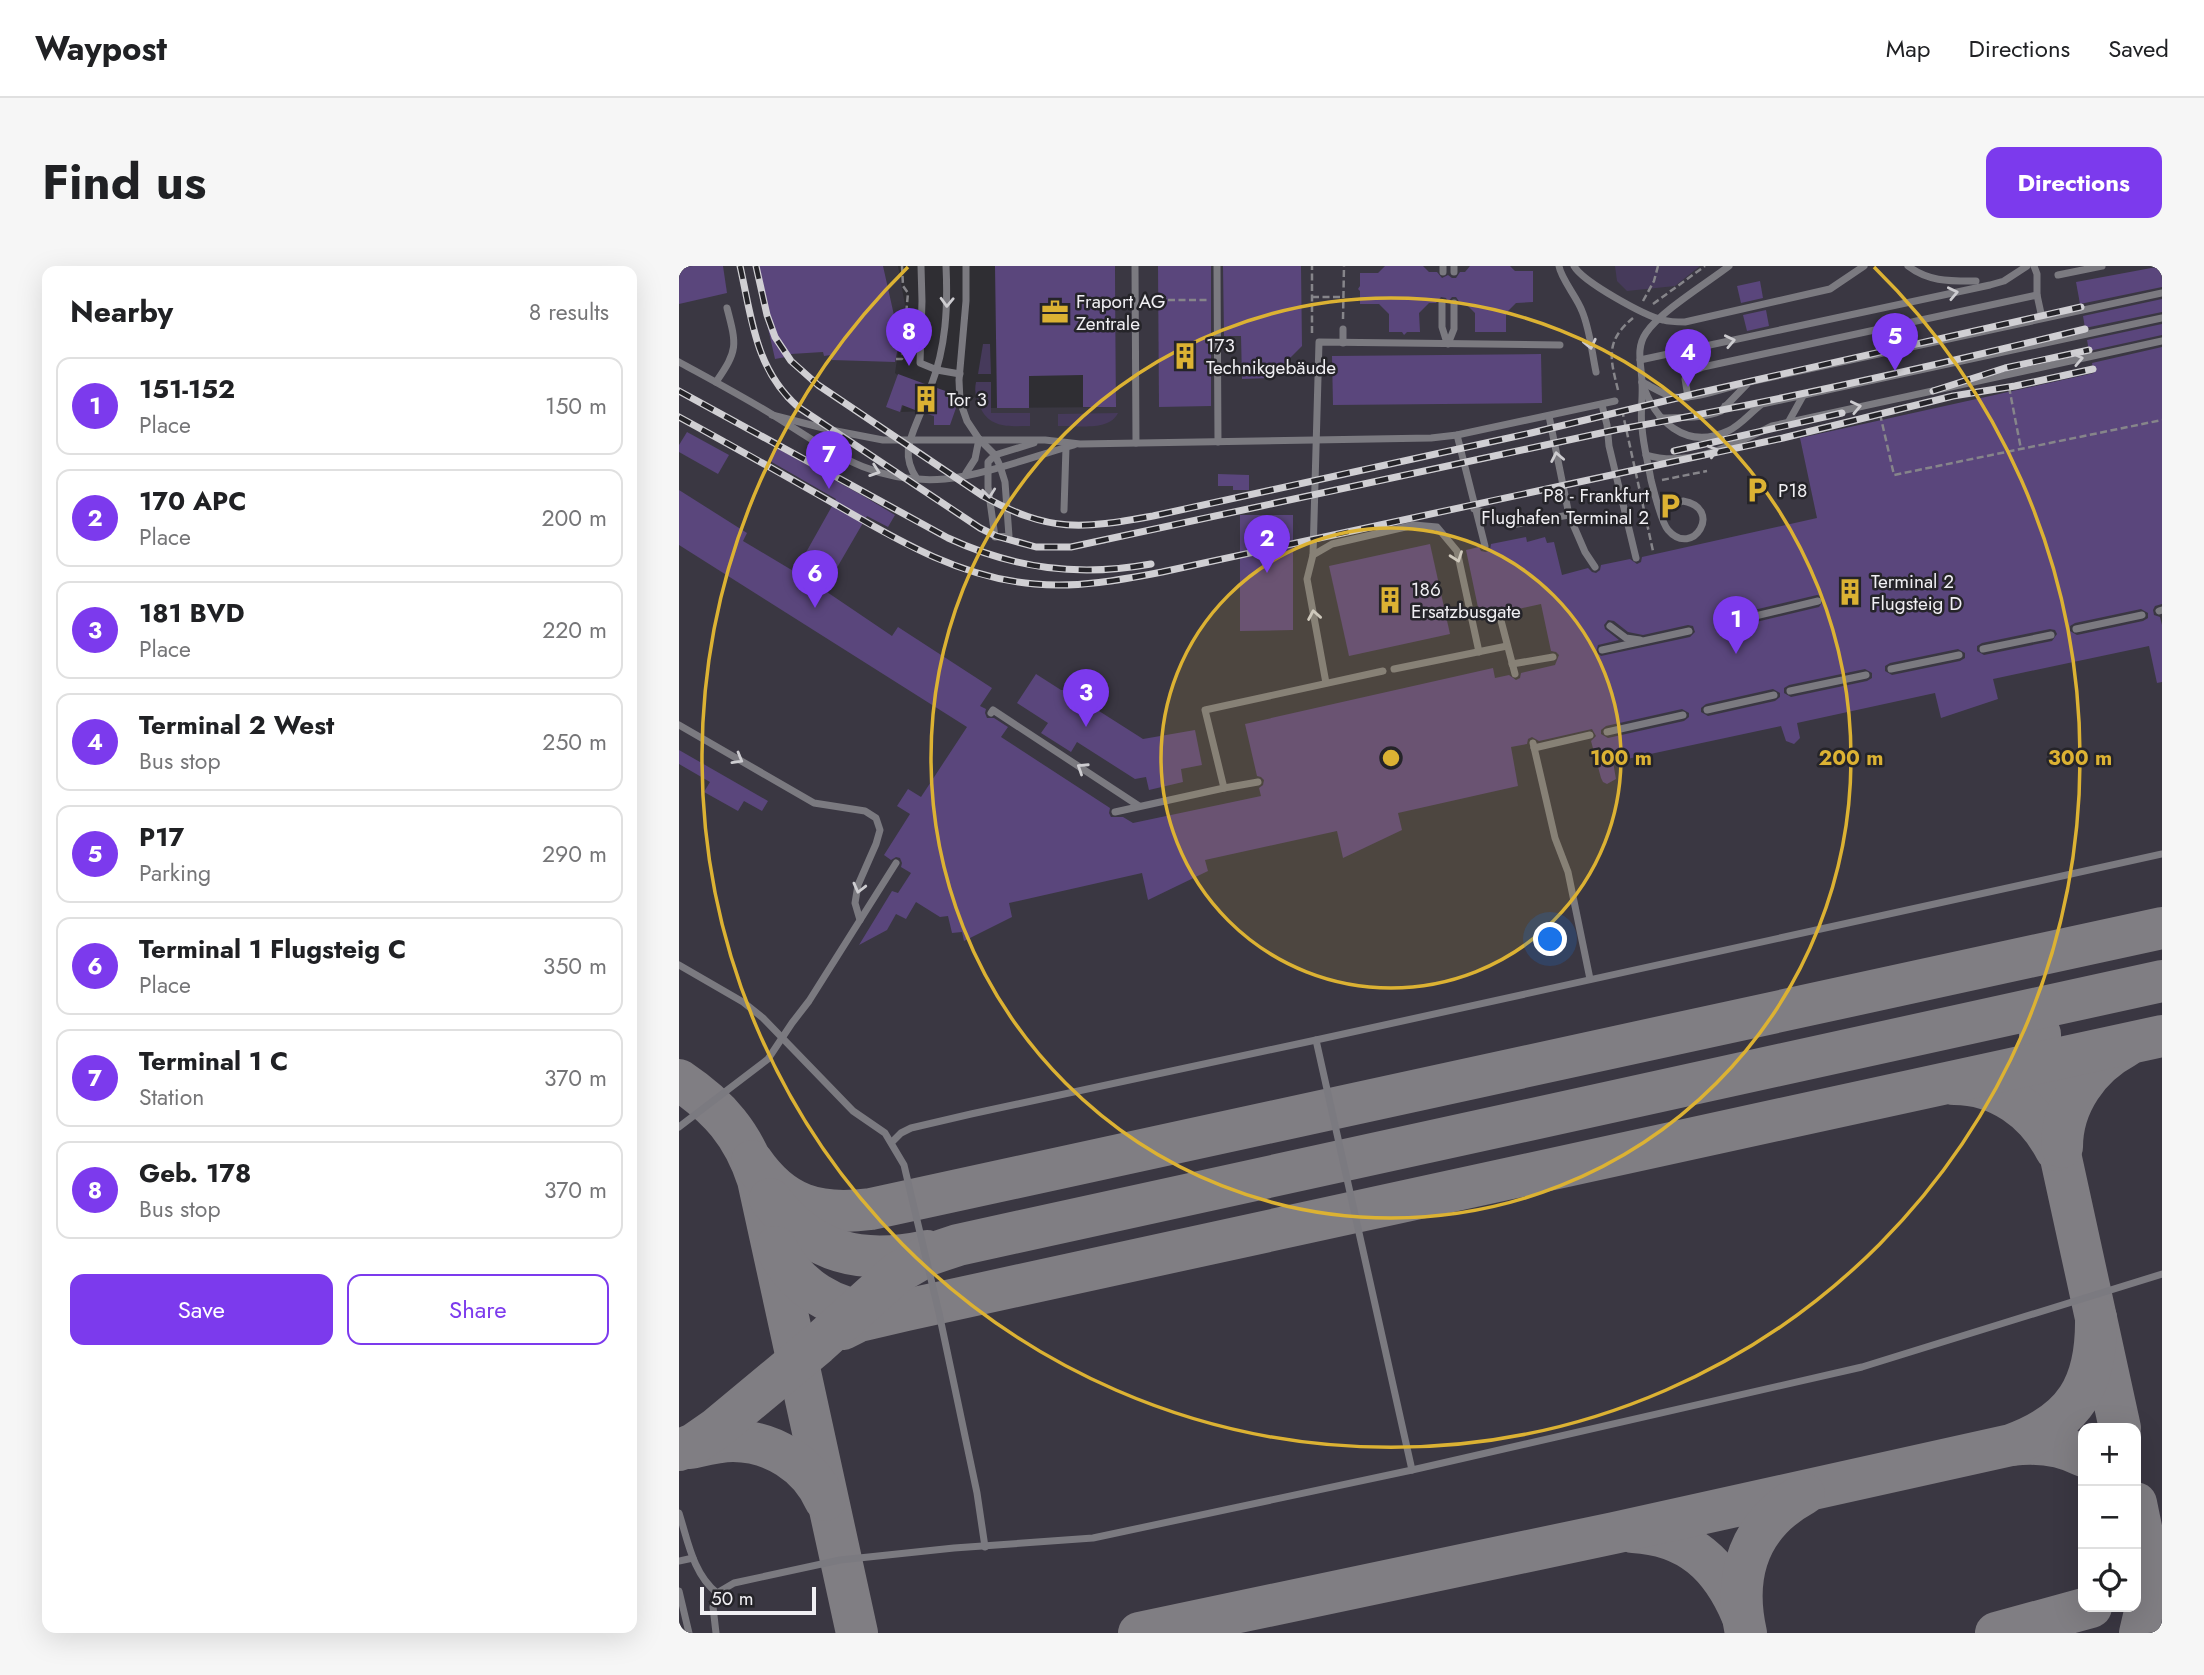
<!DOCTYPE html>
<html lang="en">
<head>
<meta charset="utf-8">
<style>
  :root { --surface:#fff; --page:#f6f6f6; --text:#202124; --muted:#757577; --line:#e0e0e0; --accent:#7c3aed }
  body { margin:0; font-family:Jost,sans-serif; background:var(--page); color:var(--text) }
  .controls { position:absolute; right:21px; bottom:21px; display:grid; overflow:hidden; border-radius:14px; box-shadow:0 7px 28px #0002 }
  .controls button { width:63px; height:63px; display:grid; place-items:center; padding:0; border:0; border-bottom:2px solid var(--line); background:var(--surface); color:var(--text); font:35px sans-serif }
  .scale { position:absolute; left:21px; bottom:18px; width:116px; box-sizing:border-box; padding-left:7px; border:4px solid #f0eff3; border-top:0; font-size:19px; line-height:24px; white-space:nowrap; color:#f0eff3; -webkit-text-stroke:5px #252429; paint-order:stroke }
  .you { position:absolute; left:872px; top:674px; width:24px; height:24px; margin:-18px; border:5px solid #fff; border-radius:50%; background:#1a73e8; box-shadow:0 0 0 10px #1a73e833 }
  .badge { display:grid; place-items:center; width:46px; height:46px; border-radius:50%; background:var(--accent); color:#fff; font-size:23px; font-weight:700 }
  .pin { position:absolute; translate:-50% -58px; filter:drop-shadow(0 2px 4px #0008) }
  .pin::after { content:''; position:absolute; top:37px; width:24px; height:21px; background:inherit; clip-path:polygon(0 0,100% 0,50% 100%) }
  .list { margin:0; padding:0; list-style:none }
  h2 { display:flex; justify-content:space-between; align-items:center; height:91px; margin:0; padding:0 28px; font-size:30px }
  h2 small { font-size:23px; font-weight:400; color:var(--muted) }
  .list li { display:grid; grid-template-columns:46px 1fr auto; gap:21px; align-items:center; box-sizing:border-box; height:98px; margin:0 14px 14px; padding:0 14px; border:2px solid var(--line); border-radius:14px }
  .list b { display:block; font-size:26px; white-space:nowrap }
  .list p { margin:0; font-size:23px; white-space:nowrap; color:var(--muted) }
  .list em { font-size:23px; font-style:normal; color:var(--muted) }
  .actions { display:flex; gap:14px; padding:21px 28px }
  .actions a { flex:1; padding:16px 0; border:2px solid var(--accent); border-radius:14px; text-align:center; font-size:24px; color:var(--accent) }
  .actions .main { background:var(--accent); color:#fff }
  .icon { flex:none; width:38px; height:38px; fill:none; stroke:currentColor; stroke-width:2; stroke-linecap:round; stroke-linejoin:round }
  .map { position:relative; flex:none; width:1483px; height:1367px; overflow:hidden; border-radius:14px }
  header { display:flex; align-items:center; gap:42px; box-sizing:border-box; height:98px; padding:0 35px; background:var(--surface); border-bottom:2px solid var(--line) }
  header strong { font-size:33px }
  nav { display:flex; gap:38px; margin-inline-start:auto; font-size:24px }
  .intro { display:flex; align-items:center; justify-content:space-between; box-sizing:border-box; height:168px; padding:0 42px }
  h1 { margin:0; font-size:49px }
  .button { padding:18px 32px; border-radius:14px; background:var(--accent); color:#fff; font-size:24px; font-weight:700 }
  main { display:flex; gap:42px; padding:0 42px }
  aside { flex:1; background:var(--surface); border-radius:14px; box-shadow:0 7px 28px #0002 }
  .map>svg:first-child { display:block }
  .built { fill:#3a3742; fill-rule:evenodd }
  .green { fill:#463a5b }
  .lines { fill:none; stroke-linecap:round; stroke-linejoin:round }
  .taxiway { stroke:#807e83; stroke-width:42 }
  .building { fill:#5a467c; fill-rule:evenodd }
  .street-tunnel { stroke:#4c4b50; stroke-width:14; stroke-dasharray:14 7; stroke-linecap:butt }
  .path { stroke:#86858a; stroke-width:2.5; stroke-dasharray:7 3.5; stroke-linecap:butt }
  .lane { stroke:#7b7a80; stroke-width:7 }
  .rail-casing { stroke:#d0cfd3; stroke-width:7 }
  .rail { stroke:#252429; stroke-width:4.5; stroke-dasharray:13; stroke-linecap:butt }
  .oneway { stroke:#cdccd0 }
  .ring { fill:none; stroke:#dcb233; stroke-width:3.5 }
  .labels { text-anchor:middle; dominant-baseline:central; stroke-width:5; stroke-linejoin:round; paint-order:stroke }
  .poi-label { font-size:19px; fill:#f0eff3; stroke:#252429; text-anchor:start }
  .centre { fill:#dcb233; stroke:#252429; stroke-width:3.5 }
  .ring-label { font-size:21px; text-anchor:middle; font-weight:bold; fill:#dcb233; stroke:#252429; stroke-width:5; stroke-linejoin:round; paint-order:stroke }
</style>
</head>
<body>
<header>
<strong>Waypost</strong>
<nav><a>Map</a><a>Directions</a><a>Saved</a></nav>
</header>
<div class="intro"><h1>Find us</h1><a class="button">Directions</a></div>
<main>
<aside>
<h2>Nearby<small>8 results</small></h2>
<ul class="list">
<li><span class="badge">1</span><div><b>151-152</b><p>Place</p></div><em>150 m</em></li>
<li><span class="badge">2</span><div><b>170 APC</b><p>Place</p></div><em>200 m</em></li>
<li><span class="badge">3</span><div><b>181 BVD</b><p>Place</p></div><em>220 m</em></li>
<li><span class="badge">4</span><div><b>Terminal 2 West</b><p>Bus stop</p></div><em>250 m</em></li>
<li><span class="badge">5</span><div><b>P17</b><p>Parking</p></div><em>290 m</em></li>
<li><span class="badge">6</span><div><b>Terminal 1 Flugsteig C</b><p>Place</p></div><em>350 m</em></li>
<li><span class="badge">7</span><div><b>Terminal 1 C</b><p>Station</p></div><em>370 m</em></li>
<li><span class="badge">8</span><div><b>Geb. 178</b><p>Bus stop</p></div><em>370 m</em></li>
</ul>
<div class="actions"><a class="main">Save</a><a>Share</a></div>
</aside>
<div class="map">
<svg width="1483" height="1367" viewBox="0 0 1483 1367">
  <rect width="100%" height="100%" fill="#2f2e33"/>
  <path class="built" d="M0 0H219L226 39 216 107 230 120 222 146 271 144 296 131 302 142 437 141 436 0H1483V1367H0ZM1404 1162H1457V1341H1404Z"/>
  <g class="green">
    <polygon points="936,0 1021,0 996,20 948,25 938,15"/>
    <polygon points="304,78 311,78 312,108 299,108"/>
    <path d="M297 116H312V147H351V160C332 160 312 163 302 143 297 133 295 126 297 116Z"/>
    <path d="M439 147C430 166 397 159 379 160V148Z"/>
  </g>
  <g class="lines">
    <g class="taxiway">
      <polyline points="1361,768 1361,796 1441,1162"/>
      <path d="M0 814C40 841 64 868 79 914L178 1367"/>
      <path d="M1275 818C1320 818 1357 845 1377 884"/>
      <path d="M1383 881C1383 838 1410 800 1446 781"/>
      <path d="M73 895C104 940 139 950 192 943L1483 662"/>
      <path d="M91 933C133 988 182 999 248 985"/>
      <path d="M97 981C116 1021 155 1045 199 1047"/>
      <polyline points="164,1063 180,1055 227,1044 1483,770"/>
      <path d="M1333 1179C1358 1176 1381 1178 1404 1190"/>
      <path d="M11 1182C25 1179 40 1175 54 1175 93 1175 130 1198 146 1234"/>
      <polyline points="0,1184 15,1178 38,1162 139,1078 218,1007 249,989 279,979 1483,715"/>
      <polyline points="1457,1237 1471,1305 1469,1333 1461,1367"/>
      <path d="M954 1266C1010 1269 1042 1299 1063 1349"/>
      <path d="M460 1367 935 1267 1332 1179C1396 1156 1418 1119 1417 1052"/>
      <path d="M1067 1367C1054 1309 1070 1258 1125 1228"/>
      <polyline points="1317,1367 1412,1341"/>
    </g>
  </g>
  <g class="building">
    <polygon points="0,0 44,0 48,27 0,38"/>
    <polygon points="75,0 204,0 219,67 222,67 216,96 153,94 152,89 145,90 144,86 112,88 112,90 96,93"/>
    <polygon points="316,0 436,0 437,141 404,141 404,109 350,110 350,142 318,142"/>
    <polygon points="479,0 532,0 532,140 480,141"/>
    <polygon points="544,0 622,0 623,80 591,112 563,113 562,70 545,70"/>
    <polygon points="706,0 744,0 750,6 758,6 763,12 769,9 773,12 777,12 781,6 786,6 791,0 831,0 836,5 854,5 854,36 837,37 827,47 827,66 796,66 796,47 786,37 781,37 777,31 773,31 769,36 767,32 762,31 757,37 750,37 740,47 741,66 728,66 725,69 723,66 710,66 710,48 700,38 681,38 681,25 679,23 681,20 681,7 699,7"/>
    <polygon points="1483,0 1483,21 1401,38 1397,16"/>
    <polygon points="1081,15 1084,32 1062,37 1058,20"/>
    <polygon points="1483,33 1483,46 1406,62 1404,50"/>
    <polygon points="1087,44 1090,60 1068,65 1064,49"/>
    <polygon points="1483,58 1483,69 1410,85 1408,74"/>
    <path d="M1483 81V338L1476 340 1474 344 1475 349 1481 351 1483 359V416L1478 417 1470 380 1314 413 1319 433 1262 452 1256 427 1118 457 1121 472 1115 478 1107 475 1102 460 934 496 937 513 928 518 924 516 922 512 912 475 917 470 913 463 860 475 853 471 849 473 848 478 832 481 839 520 719 547 723 564 664 592 658 565 526 594 529 605 469 634 463 607 330 637 333 651 285 675 283 666 273 667 269 650 261 651 237 636 227 653 217 648 208 664 180 679 213 625 219 627 232 607 222 601 223 597 221 592 217 591 212 594 205 589 231 548 218 540 229 523 242 531 288 461 0 279V224L68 267 64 275 116 306 157 233 91 195 90 193 96 181 186 231 216 249 209 261 188 250 145 324 213 370 219 361 313 422 301 440 307 443 306 447 308 452H315L329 461 322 471 431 542 430 547 432 551H444L454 557 582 530 580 522 584 519 585 514 582 511 578 510 566 458 814 402 816 412 830 409 837 414 841 412 842 407 876 399 880 389 877 386 872 385 862 338 826 346 824 342 819 341 815 343 814 348 801 351 787 284 800 281 802 285 807 286 811 284 812 278 847 271 848 276 866 271 868 277 875 276 883 309 909 302 913 306 917 307 921 304 922 299 951 293 958 298 962 296 963 291 1138 252 1121 172 1415 107 1413 97ZM1138 329 1143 330 1145 334 1140 341 1052 362 1045 358V354L1050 350ZM1462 343 1469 347V352L1464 355 1398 369 1391 365V360L1396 357ZM929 354 935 355 949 366 964 369 1009 359 1014 360 1016 366 1011 371 922 390 917 386 919 379 940 374 926 363 925 359ZM1371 363 1376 364 1378 368 1373 375 1305 389 1298 385V380L1303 377ZM1279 383 1286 387V392L1281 395 1213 409 1206 405V400L1211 397ZM1186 403 1193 407V412L1188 415 1112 431 1105 427V422L1110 419ZM1094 423 1101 427V431L1096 435 1029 450 1022 446V442L1027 438ZM1003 443 1010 447V451L1005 455 929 472 922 468V464L927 460Z"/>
    <polygon points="862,88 863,137 654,139 653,90"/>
    <polygon points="219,108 246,118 246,122 249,125 254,126 258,122 275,128 277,142 271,159 255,159 255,150 248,148 247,143 244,140 236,144 223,139 221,146 207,141"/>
    <polygon points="8,166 50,189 39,208 0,186 0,179"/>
    <polygon points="539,208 570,209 570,224 554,224 554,220 539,220"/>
    <polygon points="561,249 614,249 614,364 561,365"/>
    <polygon points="751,278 771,368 670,390 650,300"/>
    <polygon points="357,408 382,424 387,424 464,473 516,464 523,499 502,503 504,516 470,524 467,511 456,513 398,476 392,486 362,467 369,457 338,437"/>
    <polygon points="0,484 89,535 83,545 65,535 59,545 25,526 31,516 0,498"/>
  </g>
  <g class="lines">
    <polyline class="street-tunnel" points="242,146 252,120"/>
    <g class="path">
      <polyline points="633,31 664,31"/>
      <polyline points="468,34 528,34"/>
      <polyline points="964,35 975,15 979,0"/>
      <polyline points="974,38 1026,0"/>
      <polyline points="664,53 665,0"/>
      <polyline points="633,67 633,0"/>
      <polyline points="217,93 223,93 229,27 224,20 223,0"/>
      <polyline points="1330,121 1342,183"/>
      <path d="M939 124C931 92 926 75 954 52"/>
      <polyline points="943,144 974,285"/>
      <polyline points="1201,148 1215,209 1483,154"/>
      <polyline points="983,214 1028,205"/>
    </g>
    <g class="lane">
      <polyline points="242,0 243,35 241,97 258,104 281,108"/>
      <polyline points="287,0 287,35 280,114 281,135 288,155 300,173 316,189 321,200 326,216 330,270 316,271 309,221 309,196 316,189 355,177"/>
      <polyline points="456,0 457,177"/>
      <polyline points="538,0 539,176"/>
      <path d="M880 0C882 13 898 31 903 45 911 64 913 87 917 106"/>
      <path d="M895 0C904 16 966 50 984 54 991 56 999 56 1006 56L1151 23 1185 0"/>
      <path d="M1229 0C1250 16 1271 15 1297 15"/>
      <polyline points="1355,0 1358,8 1358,29"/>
      <polyline points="764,6 764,0"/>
      <polyline points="775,6 775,0"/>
      <polyline points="1379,9 1423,0"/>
      <polyline points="763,37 763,61 768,77"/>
      <polyline points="664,63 664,77"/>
      <polyline points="769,78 775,63 775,37"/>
      <polyline points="961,94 1311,19 1325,15 1348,0"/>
      <path d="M0 96C31 113 63 130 94 149 150 184 194 219 266 213 305 209 356 190 395 179"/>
      <path d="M37 116C59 84 58 80 48 42"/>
      <path d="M963 116C975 154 1006 185 1049 165 1061 160 1072 146 1083 138L1483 52"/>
      <path d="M963 116C973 121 984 128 994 131 1014 134 1046 122 1066 117"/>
      <path d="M252 120C267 81 269 41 267 0"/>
      <polyline points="1009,131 1006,113 1012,106 1024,101 1358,29 1363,52"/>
      <polyline points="923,139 928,159 930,180 957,292"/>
      <polyline points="1046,140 1060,141 1080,138"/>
      <polyline points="93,149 152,164 204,174 366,174 401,178 752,172 778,169 936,135"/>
      <polyline points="870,150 890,249 906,286 916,301"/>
      <path d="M981 152C1002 151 1023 153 1042 145L1070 116 1483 27"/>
      <polyline points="1110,155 1125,128"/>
      <polyline points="778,169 806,280"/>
      <path d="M967 189C1012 202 1054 179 1093 160L1483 75"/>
      <polyline points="287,207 296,193 300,173"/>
      <path d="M238 213C221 188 232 171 242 146"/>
      <path d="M991 240 1004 235C1045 242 1014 293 989 264 982 256 975 225 972 214 969 196 964 179 963 161 961 147 964 133 963 118 963 100 956 83 967 67 982 45 1028 17 1050 0"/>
      <polyline points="795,243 838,258 890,249"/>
      <polyline points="385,244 387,181"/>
      <polyline points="634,289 640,76 881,79"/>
      <polyline points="1480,345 1483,344"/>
      <polyline points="820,347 836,408"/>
      <polyline points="1051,356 1139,335"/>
      <polyline points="931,360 947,372 961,374"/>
      <polyline points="1397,363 1463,349"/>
      <polyline points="1304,383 1372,369"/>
      <polyline points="923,384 1010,365"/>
      <polyline points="833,398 874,391"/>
      <polyline points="715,403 828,380"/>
      <polyline points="1212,403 1280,389"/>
      <polyline points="647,417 628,313 634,289 653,278 735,259 758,261 778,285 800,386"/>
      <polyline points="1111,425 1187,409"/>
      <polyline points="1028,444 1095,429"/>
      <polyline points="312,447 314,444 460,540"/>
      <polyline points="0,459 135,537 186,545 197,552 201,564 197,578 179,619 176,637 181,654"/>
      <polyline points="928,466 1004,449"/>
      <polyline points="854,477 876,572 889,606 911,713"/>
      <polyline points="855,482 911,469"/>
      <polyline points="579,516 545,522 526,444 704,405"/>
      <polyline points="436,546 545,522"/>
      <polyline points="0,699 64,736 84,752 174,845 206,867 225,899 260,1047 298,1227 306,1281"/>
      <polyline points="637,774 733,1204"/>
      <polyline points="0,861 89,793 113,757 130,735 217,597"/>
      <polyline points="213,876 222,867 232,862 292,848 637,774 1483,588"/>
      <path d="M0 1247C9 1275 14 1308 38 1327"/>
      <polyline points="0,1295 14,1292"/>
      <polyline points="0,1325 10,1367"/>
      <polyline points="37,1367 34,1341 38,1327 55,1317 161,1294 275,1282 414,1272 733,1204 1183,1101 1483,1008"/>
    </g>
    <defs>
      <g id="rail">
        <path d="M61 0C73 53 76 103 119 141L301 262 317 270 357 281H392L936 164C1094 136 1251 101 1406 63"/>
        <path d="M77 0 88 49 96 71 112 95 139 119 304 230C371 267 402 263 474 250L852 167 1019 127 1402 41"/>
        <path d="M0 125 269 272C336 303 400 311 472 298"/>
        <polyline points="1254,125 1326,102 1410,84"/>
        <path d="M0 151C52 179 103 208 154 237 218 274 281 312 356 318 399 322 441 314 483 306L1104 172 1274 130 1336 120 1414 103"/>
        <polyline points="995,185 1163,147"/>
      </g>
    </defs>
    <use href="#rail" class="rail-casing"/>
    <use href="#rail" class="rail"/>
  </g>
  <defs><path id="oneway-chevron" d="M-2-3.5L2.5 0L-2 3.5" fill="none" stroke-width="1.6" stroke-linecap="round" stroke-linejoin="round" transform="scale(1.75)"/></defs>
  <g class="oneway">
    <use href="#oneway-chevron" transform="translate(1274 27) rotate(-12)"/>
    <use href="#oneway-chevron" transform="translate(268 36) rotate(92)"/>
    <use href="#oneway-chevron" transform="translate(1051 75) rotate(-12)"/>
    <use href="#oneway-chevron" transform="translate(911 78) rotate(78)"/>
    <use href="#oneway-chevron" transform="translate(1399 93) rotate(-12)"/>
    <use href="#oneway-chevron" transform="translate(1177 141) rotate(-12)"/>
    <use href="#oneway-chevron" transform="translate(1034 185) rotate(-16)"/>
    <use href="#oneway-chevron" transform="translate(878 191) rotate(-101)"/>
    <use href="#oneway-chevron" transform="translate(196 205) rotate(19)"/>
    <use href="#oneway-chevron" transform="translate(310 227) rotate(84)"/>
    <use href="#oneway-chevron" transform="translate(778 291) rotate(70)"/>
    <use href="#oneway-chevron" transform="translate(635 349) rotate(-100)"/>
    <use href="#oneway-chevron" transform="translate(59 493) rotate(30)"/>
    <use href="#oneway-chevron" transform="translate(403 502) rotate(-147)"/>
    <use href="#oneway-chevron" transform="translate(180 622) rotate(104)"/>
  </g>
  <circle cx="712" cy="492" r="230" fill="#dcb233" fill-opacity=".12"/>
  <g class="ring">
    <circle cx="712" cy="492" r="230"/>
    <circle cx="712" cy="492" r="460"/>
    <path d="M1195 1A689 689 0 1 1 229 1"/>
  </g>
  <defs>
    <symbol id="office-bare" viewBox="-9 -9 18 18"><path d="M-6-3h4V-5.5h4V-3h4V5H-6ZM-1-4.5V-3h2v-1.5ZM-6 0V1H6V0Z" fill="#dcb233" stroke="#252429" stroke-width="2.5" paint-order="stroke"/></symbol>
    <symbol id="building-bare" viewBox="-9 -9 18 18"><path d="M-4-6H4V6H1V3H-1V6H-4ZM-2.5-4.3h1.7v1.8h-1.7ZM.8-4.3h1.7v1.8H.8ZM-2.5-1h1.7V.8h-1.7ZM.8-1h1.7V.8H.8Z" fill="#dcb233" stroke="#252429" stroke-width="2.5" paint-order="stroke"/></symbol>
    <symbol id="parking-bare" viewBox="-9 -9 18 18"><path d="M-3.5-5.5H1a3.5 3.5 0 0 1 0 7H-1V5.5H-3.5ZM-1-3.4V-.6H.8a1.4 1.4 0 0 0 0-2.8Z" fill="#dcb233" stroke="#252429" stroke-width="2.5" paint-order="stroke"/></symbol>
  </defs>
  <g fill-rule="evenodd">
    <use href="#office-bare" x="357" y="27" width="38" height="38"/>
    <use href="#building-bare" x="487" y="71" width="38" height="38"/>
    <use href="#building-bare" x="228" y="114" width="38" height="38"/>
    <use href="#parking-bare" x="1059" y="205" width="38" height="38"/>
    <use href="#parking-bare" x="972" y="221" width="38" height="38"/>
    <use href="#building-bare" x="1152" y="307" width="38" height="38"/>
    <use href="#building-bare" x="692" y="315" width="38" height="38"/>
  </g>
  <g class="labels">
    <g class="poi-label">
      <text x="397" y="35">Fraport AG<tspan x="397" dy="22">Zentrale</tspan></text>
      <text x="527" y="79">173<tspan x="527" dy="22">Technikgebäude</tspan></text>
      <text x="268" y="133">Tor 3</text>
      <text x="1099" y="224">P18</text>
      <text x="970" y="229" text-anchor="end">P8 - Frankfurt<tspan x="970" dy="22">Flughafen Terminal 2</tspan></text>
      <text x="1192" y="315">Terminal 2<tspan x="1192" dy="22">Flugsteig D</tspan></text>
      <text x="732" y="323">186<tspan x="732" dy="22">Ersatzbusgate</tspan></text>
    </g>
  </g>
  <circle cx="712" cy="492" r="10" class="centre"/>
  <g class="ring-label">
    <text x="942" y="499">100 m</text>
    <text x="1172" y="499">200 m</text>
    <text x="1401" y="499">300 m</text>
  </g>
</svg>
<div class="controls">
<button>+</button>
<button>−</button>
<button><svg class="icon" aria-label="locate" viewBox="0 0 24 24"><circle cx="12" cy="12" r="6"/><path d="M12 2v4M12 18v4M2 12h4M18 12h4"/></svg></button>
</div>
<div class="scale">50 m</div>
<div class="you"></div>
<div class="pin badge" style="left:1057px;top:388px">1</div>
<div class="pin badge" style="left:588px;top:307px">2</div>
<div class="pin badge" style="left:407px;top:461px">3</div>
<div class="pin badge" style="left:1009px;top:121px">4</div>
<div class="pin badge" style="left:1216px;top:105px">5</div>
<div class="pin badge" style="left:136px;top:342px">6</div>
<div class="pin badge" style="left:150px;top:223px">7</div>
<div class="pin badge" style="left:230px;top:100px">8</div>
</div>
</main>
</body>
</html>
